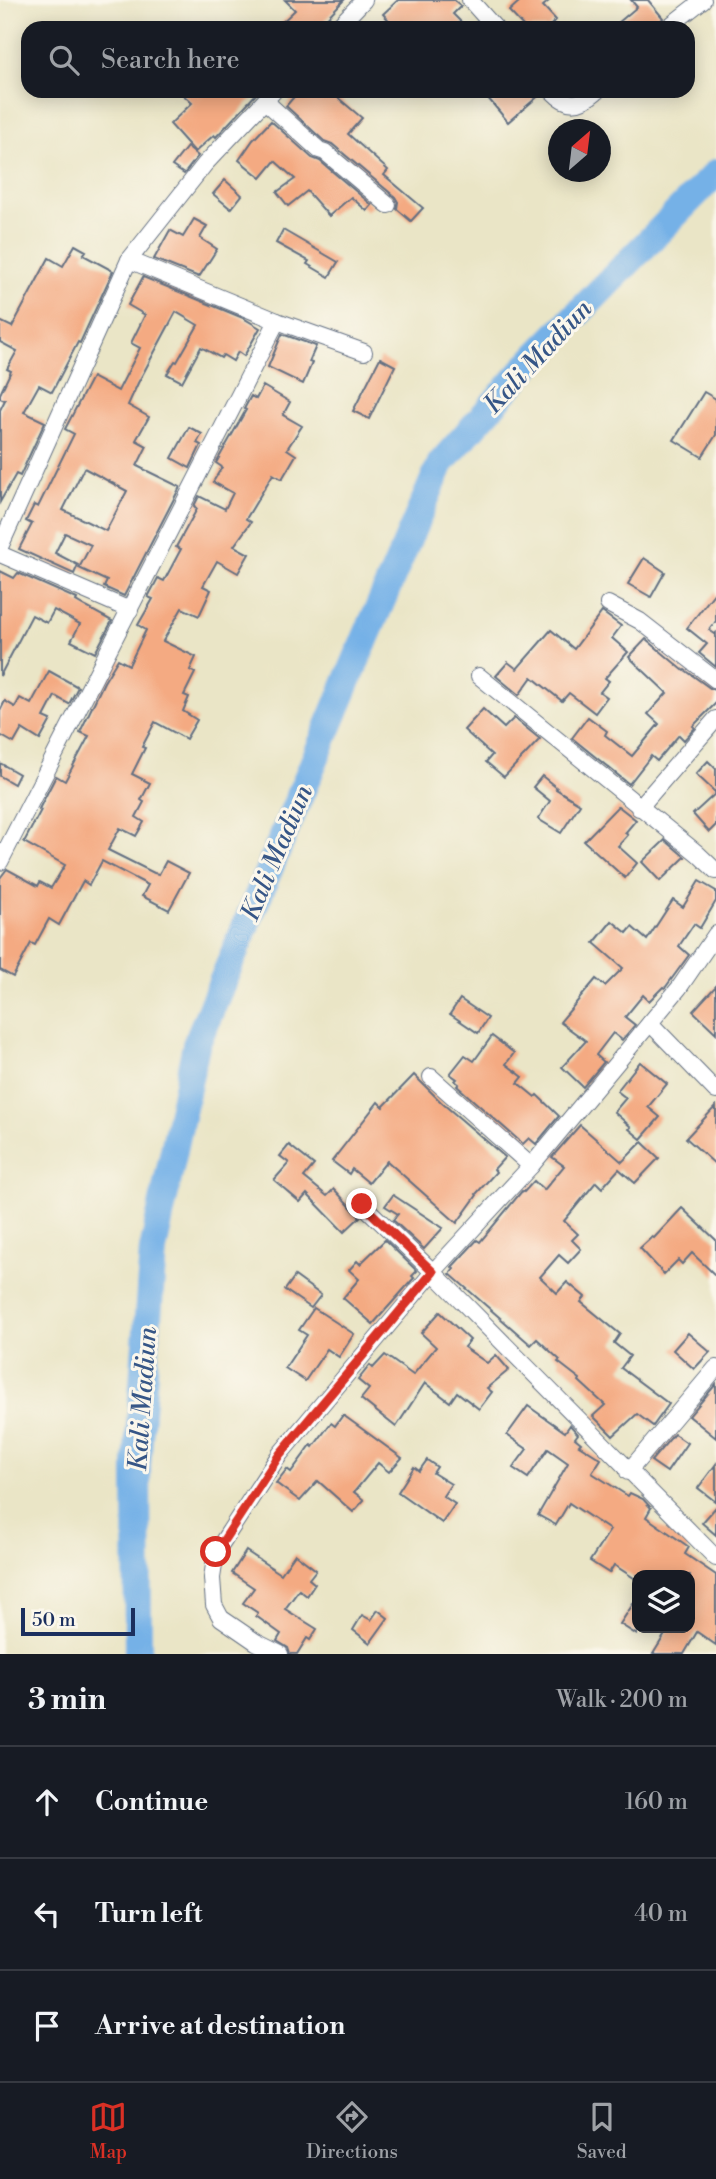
<!DOCTYPE html>
<html lang="en">
<head>
<meta charset="utf-8">
<style>
  :root { --surface:#171b24; --page:#20242c; --text:#f1f3f6; --muted:#9ea1a6; --line:#363941; --accent:#d93025 }
  body { margin:0; font-family:"Libre Bodoni",serif; background:var(--page); color:var(--text) }
  .controls { position:absolute; right:21px; bottom:21px; display:grid; overflow:hidden; border-radius:14px; box-shadow:0 4px 18px #0003 }
  .controls button { width:63px; height:63px; display:grid; place-items:center; padding:0; border:0; border-bottom:2px solid var(--line); background:var(--surface); color:var(--text); font:35px sans-serif }
  .compass { position:absolute; left:548px; top:119px; width:63px; height:63px; border-radius:50%; background:var(--surface); box-shadow:0 4px 18px #0003; rotate:28deg }
  .scale { position:absolute; left:21px; bottom:18px; width:114px; box-sizing:border-box; padding-left:7px; border:4px solid #1b2f5e; border-top:0; font-size:19px; line-height:24px; white-space:nowrap; color:#1b2f5e; -webkit-text-stroke:5px #fbf7ec; paint-order:stroke }
  .stop { position:absolute; width:21px; height:21px; margin:-16px; border:5px solid #d93025; border-radius:50%; background:#fff }
  .stop.end { background:#d93025; border-color:#fff; box-shadow:0 2px 7px #0008 }
  .list { margin:0; padding:0; list-style:none }
  h2 { display:flex; justify-content:space-between; align-items:center; height:91px; margin:0; padding:0 28px; font-size:30px }
  h2 small { font-size:23px; font-weight:400; color:var(--muted) }
  .list li { display:grid; grid-template-columns:46px 1fr auto; gap:21px; align-items:center; box-sizing:border-box; height:112px; padding:0 28px; border-top:2px solid var(--line) }
  .list b { display:block; font-size:26px; white-space:nowrap }
  .list em { font-size:23px; font-style:normal; color:var(--muted) }
  .icon { flex:none; width:38px; height:38px; fill:none; stroke:currentColor; stroke-width:2; stroke-linecap:round; stroke-linejoin:round }
  .map { position:relative; flex:none; width:716px; height:1654px; overflow:hidden }
  .search { position:absolute; background:var(--surface); box-shadow:0 4px 18px #0003; left:21px; right:21px; top:21px; height:77px; display:flex; align-items:center; gap:18px; box-sizing:border-box; padding:0 24px; border-radius:21px; color:var(--muted); font-size:26px }
  .sheet { height:427px; background:var(--surface) }
  nav { display:flex; justify-content:space-around; align-items:center; box-sizing:border-box; height:98px; border-top:2px solid var(--line); background:var(--surface); font-size:19px; color:var(--muted) }
  nav a { display:grid; justify-items:center; gap:4px }
  nav .on { color:var(--accent) }
  .map>svg:first-child { display:block }
  .lines { fill:none; stroke-linecap:round; stroke-linejoin:round }
  .river { stroke:#75b1e7; stroke-width:28 }
  .building { fill:#f4aa82; fill-rule:evenodd }
  .minor-casing { stroke:#636f82; stroke-width:18 }
  .minor { stroke:#fff; stroke-width:16 }
  .route { stroke:#d93025; stroke-width:9 }
  .labels { text-anchor:middle; dominant-baseline:central; stroke-width:6; stroke-linejoin:round; paint-order:stroke }
  .water-label { font-size:26px; font-style:italic; fill:#365687; stroke:#fbf7ec }
</style>
</head>
<body>
<div class="map">
<svg width="716" height="1654" viewBox="0 0 716 1654">
  <rect width="100%" height="100%" fill="#fbf7ec"/>
  <filter id="ink" filterUnits="userSpaceOnUse"><feTurbulence type="fractalNoise" baseFrequency=".0143" numOctaves="2"/><feDisplacementMap in="SourceGraphic" scale="14" xChannelSelector="R" yChannelSelector="G"/><feConvolveMatrix kernelMatrix="1 2 1 2 8 2 1 2 1" color-interpolation-filters="sRGB"/></filter>
  <filter id="wash" filterUnits="userSpaceOnUse"><feTurbulence type="fractalNoise" baseFrequency=".00686" numOctaves="4" result="noise"/><feDisplacementMap in="SourceGraphic" scale="28" xChannelSelector="R" yChannelSelector="G"/><feGaussianBlur stdDeviation="1.57" result="paint"/><feColorMatrix in="noise" values="0 0 0 0 0 0 0 0 0 0 0 0 0 0 0 0 0 1.4 0 .05"/><feComposite in="paint" operator="in"/></filter>
  <g filter="url(#wash)">
    <rect width="100%" height="100%" fill="#eae5c6"/>
    <g class="lines">
      <polyline class="river" points="138,1654 137,1465 153,1250 196,1045 360,651 441,463 538,354 716,173"/>
    </g>
    <g id="blocks">
      <g class="building">
        <polygon points="285,0 344,0 317,28 276,28 295,10"/>
        <polygon points="398,0 454,0 461,6 453,14 467,28 396,28 383,14"/>
        <polygon points="521,0 550,0 543,6 556,20 548,28 525,28 509,11"/>
        <polygon points="631,0 648,0 663,18 657,26 612,28 637,7"/>
        <polygon points="179,91 259,91 216,137 214,135 195,152 170,124 192,103"/>
        <polygon points="299,91 330,91 362,118 348,134 388,170 384,175 423,208 411,221 397,209 398,202 395,197 332,144 324,141 286,106"/>
        <polygon points="482,91 542,91 542,93 508,122"/>
        <polygon points="271,121 312,158 320,161 372,205 367,211 351,197 329,216 307,191 288,206 277,192 295,179 275,161 261,178 239,160 253,140"/>
        <polygon points="187,147 198,156 184,174 172,166"/>
        <polygon points="225,180 242,195 231,209 213,194"/>
        <polygon points="194,219 207,226 200,238 217,249 199,277 154,259 170,230 183,237"/>
        <polygon points="283,230 338,262 329,277 307,264 309,261 276,243"/>
        <polygon points="75,245 86,251 83,255 113,271 80,343 78,342 52,392 39,385 24,412 45,422 20,476 16,474 0,502 0,410 5,400 0,398 0,394 11,371 7,369 17,351 0,342 0,321 12,327 49,258 63,266"/>
        <path d="M143 277 243 318 260 328 244 356 238 352 233 361 223 355 221 358 201 347 182 382 167 374 175 361 177 362 198 325 176 312 138 383 128 405 149 417 136 440 147 446 137 466 180 487 124 596 104 587 107 581 79 568 91 545 65 533 55 553 78 565 74 574 19 549 32 524 26 521 34 505 38 507 74 434 65 429 92 377 118 391 140 348 131 343 145 315 128 305ZM84 468 127 491 106 531 63 510Z"/>
        <polygon points="282,334 316,346 309,362 312,363 303,384 268,367"/>
        <polygon points="380,358 395,366 369,419 353,411"/>
        <polygon points="263,386 290,402 283,415 302,426 287,449 296,455 282,479 273,474 246,519 251,522 234,546 249,554 238,573 217,561 203,586 211,590 199,616 182,608 163,641 196,657 190,670 195,673 184,695 189,697 183,711 197,720 186,739 155,722 142,747 145,748 132,774 150,783 141,800 144,802 136,817 144,822 136,836 120,828 108,850 154,873 159,874 166,861 189,873 169,910 142,896 148,885 102,861 89,885 83,881 59,925 49,919 35,945 31,943 13,977 0,970 0,878 7,869 38,886 40,882 51,888 65,865 24,842 41,810 39,809 56,776 65,781 89,736 80,732 104,682 118,659 129,665 146,630 138,625 153,599 148,597 158,578 164,581 181,549 176,547 197,509 194,506 199,496 225,509 233,493 213,482 222,467 216,463 246,410 244,409 251,396 256,399"/>
        <polygon points="704,392 716,399 716,435 702,457 674,440"/>
        <polygon points="189,427 202,434 197,443 201,445 190,468 172,458"/>
        <polygon points="644,558 665,572 651,597 628,584"/>
        <polygon points="0,571 14,578 18,573 77,599 76,601 86,607 112,621 95,653 71,641 80,624 54,610 47,623 32,615 0,676"/>
        <polygon points="716,591 716,621 709,630 715,634 716,633 716,667 699,653 707,644 687,628"/>
        <polygon points="602,612 621,626 612,638 628,652 605,678 609,681 600,692 607,697 595,713 569,693 562,701 532,677 519,695 496,676 508,662 517,669 551,630 574,649"/>
        <polygon points="646,639 684,671 685,670 710,688 716,690 716,703 693,726 695,728 684,740 679,735 657,761 651,756 629,784 572,738 588,717 607,731 605,735 632,756 659,724 648,714 667,693 629,657"/>
        <polygon points="49,671 78,687 69,704 55,696 44,717 51,720 40,740 22,729 14,743 0,735 0,711 5,701 15,707 20,698 31,704"/>
        <polygon points="483,709 504,728 514,718 540,739 504,777 486,762 492,755 464,730"/>
        <polygon points="708,761 716,769 716,825 709,832 693,814 716,793 696,774"/>
        <polygon points="0,763 19,774 14,784 0,776"/>
        <polygon points="542,776 557,788 556,789 580,804 561,833 538,819 550,801 533,787"/>
        <polygon points="618,806 636,820 625,833 628,835 618,846 637,863 625,878 584,841"/>
        <polygon points="665,840 685,857 660,881 642,862"/>
        <polygon points="699,881 716,891 716,901 700,928 694,924 679,946 689,955 665,988 663,987 649,1001 643,995 625,1017 635,1025 622,1040 613,1033 596,1055 604,1062 583,1087 562,1067 586,1041 560,1022 596,979 605,986 623,968 594,943 612,921 627,933 632,927 647,940 673,900 683,907"/>
        <polygon points="716,986 716,1033 693,1011"/>
        <polygon points="460,999 488,1018 478,1033 450,1014"/>
        <polygon points="492,1036 514,1053 506,1064 523,1077 518,1083 535,1097 537,1095 559,1116 536,1144 529,1138 523,1144 457,1086 459,1084 455,1081 457,1079 450,1074 465,1055 474,1061"/>
        <polygon points="640,1062 667,1084 648,1107 660,1117 641,1139 629,1129 631,1127 614,1112 626,1098 617,1091"/>
        <polygon points="414,1075 442,1103 505,1157 494,1169 496,1172 476,1194 477,1195 457,1223 387,1161 369,1183 352,1169 349,1174 332,1161 378,1102 383,1107"/>
        <polygon points="716,1106 716,1165 686,1138"/>
        <polygon points="580,1125 622,1162 642,1142 659,1158 635,1183 619,1169 602,1188 596,1182 564,1221 578,1234 572,1240 581,1249 568,1263 559,1255 540,1277 557,1293 567,1282 585,1297 581,1302 620,1334 614,1343 630,1356 621,1368 669,1404 653,1426 637,1414 613,1436 593,1416 605,1405 579,1381 580,1379 558,1362 560,1360 537,1339 531,1345 450,1274 454,1269 452,1267 477,1240 480,1242 522,1191 524,1192 534,1181 544,1190 564,1166 552,1157"/>
        <polygon points="289,1145 314,1165 304,1177 327,1196 334,1189 360,1217 344,1232 307,1194 300,1202 274,1180 289,1163 280,1156"/>
        <polygon points="393,1195 443,1228 424,1249 393,1220 398,1214 385,1206"/>
        <polygon points="682,1208 716,1240 716,1276 692,1253 682,1264 678,1260 664,1274 640,1248 652,1237 654,1238"/>
        <polygon points="385,1240 417,1271 412,1276 414,1278 373,1324 343,1298 359,1279 349,1270 357,1261 360,1264"/>
        <polygon points="295,1276 321,1295 311,1308 285,1290"/>
        <polygon points="314,1308 354,1334 339,1357 327,1349 305,1381 285,1368 307,1335 299,1330"/>
        <polygon points="440,1312 470,1340 464,1347 487,1363 496,1355 509,1370 487,1388 492,1392 479,1409 457,1392 450,1402 425,1383 396,1427 361,1399 369,1389 358,1380 370,1365 373,1368 385,1355 413,1375 436,1347 421,1333"/>
        <polygon points="688,1333 710,1352 694,1369 673,1350"/>
        <polygon points="716,1384 716,1438 689,1416"/>
        <polygon points="528,1406 565,1432 570,1425 578,1434 575,1438 581,1443 579,1445 601,1459 592,1473 628,1496 630,1493 643,1499 651,1508 646,1517 689,1547 685,1554 716,1575 716,1645 697,1632 684,1654 653,1654 669,1628 690,1628 690,1575 637,1575 637,1580 614,1565 609,1573 590,1561 610,1530 569,1503 556,1525 538,1515 568,1463 548,1449 528,1478 513,1468 527,1449 507,1435"/>
        <polygon points="343,1415 402,1458 389,1472 378,1463 354,1492 364,1500 353,1512 318,1481 300,1501 276,1483 287,1469 291,1472 311,1445 313,1447 331,1423 335,1426"/>
        <polygon points="674,1434 687,1443 667,1472 651,1461"/>
        <polygon points="427,1460 437,1467 433,1473 451,1484 443,1496 455,1504 442,1523 398,1492 414,1467 419,1471"/>
        <polygon points="716,1464 716,1502 698,1488"/>
        <polygon points="716,1507 716,1535 702,1523"/>
        <polygon points="246,1551 281,1574 295,1554 316,1570 309,1579 315,1584 307,1596 299,1590 285,1609 317,1629 310,1640 307,1638 297,1654 290,1654 288,1648 277,1641 281,1634 256,1616 258,1613 243,1603 254,1588 232,1573"/>
        <polygon points="637,1598 637,1635 620,1624"/>
        <polygon points="378,1610 388,1618 370,1643 353,1630 362,1615 371,1620"/>
      </g>
    </g>
  </g>
  <g filter="url(#ink)">
    <use href="#blocks" fill-opacity="0" stroke="#636f82" stroke-width="2"/>
    <g class="lines">
      <defs>
        <g id="minor">
          <polyline points="470,0 495,28"/>
          <polyline points="337,28 364,0"/>
          <polyline points="667,28 703,0"/>
          <path d="M552 91C567 107 580 106 597 91"/>
          <polyline points="265,101 319,150 325,152 388,205"/>
          <polyline points="277,321 364,352"/>
          <polyline points="0,547 129,260 205,164 274,91"/>
          <polyline points="0,554 130,610"/>
          <polyline points="608,604 640,621 716,680"/>
          <polyline points="479,676 697,853 716,871"/>
          <polyline points="639,808 716,719"/>
          <polyline points="0,862 277,321 129,260"/>
          <polyline points="716,934 679,988 531,1166 433,1272 716,1558"/>
          <polyline points="650,1023 716,1091"/>
          <polyline points="431,1077 531,1166"/>
          <polyline points="628,1472 716,1368"/>
          <polyline points="280,1654 256,1642 221,1618 214,1605 212,1578 216,1552 280,1454 433,1272 362,1204"/>
        </g>
      </defs>
      <use href="#minor" class="minor-casing"/>
      <use href="#minor" class="minor"/>
    </g>
  </g>
  <g class="lines" filter="url(#ink)">
    <polyline class="route" points="216,1552 280,1454 433,1272 362,1204"/>
  </g>
  <g class="labels">
    <g class="water-label">
      <text transform="translate(538 357) rotate(-47)">Kali Madiun</text>
      <text transform="translate(277 853) rotate(-67)">Kali Madiun</text>
      <text transform="translate(143 1399) rotate(-86)">Kali Madiun</text>
    </g>
  </g>
</svg>
<div class="controls">
<button><svg class="icon" aria-label="layers" viewBox="0 0 24 24"><path d="M12 4l9 5-9 5-9-5zM3 14l9 5 9-5"/></svg></button>
</div>
<svg class="compass" viewBox="-18 -18 36 36"><path d="M0-13l5 13h-10z" fill="#e53935"/><path d="M0 13l5-13h-10z" fill="#9ea1a6"/></svg>
<div class="scale">50 m</div>
<div class="stop" style="left:216px;top:1552px"></div>
<div class="stop end" style="left:362px;top:1204px"></div>
<div class="search"><svg class="icon" aria-label="search" viewBox="0 0 24 24"><circle cx="10" cy="10" r="6"/><path d="M15 15l6 6"/></svg>Search here</div>
</div>
<section class="sheet">
<h2>3 min<small>Walk · 200 m</small></h2>
<ul class="list">
<li><svg class="icon" aria-label="ahead" viewBox="0 0 24 24"><path d="M12 20V5M6 11l6-6 6 6"/></svg><div><b>Continue</b></div><em>160 m</em></li>
<li><svg class="icon" aria-label="left" viewBox="0 0 24 24"><path d="M17 20v-9H6M10 6l-5 5 5 5"/></svg><div><b>Turn left</b></div><em>40 m</em></li>
<li><svg class="icon" aria-label="arrive" viewBox="0 0 24 24"><path d="M6 21V4h12l-3 4 3 4H6"/></svg><div><b>Arrive at destination</b></div></li>
</ul>
</section>
<nav>
<a class="on"><svg class="icon" aria-label="map" viewBox="0 0 24 24"><path d="M3 6l6-2 6 2 6-2v14l-6 2-6-2-6 2zM9 4v14M15 6v14"/></svg>Map</a>
<a><svg class="icon" aria-label="directions" viewBox="0 0 24 24"><path d="M12 3l9 9-9 9-9-9zM9 14v-3h6M13 9l2 2-2 2"/></svg>Directions</a>
<a><svg class="icon" aria-label="saved" viewBox="0 0 24 24"><path d="M7 4h10v16l-5-4-5 4z"/></svg>Saved</a>
</nav>
</body>
</html>
